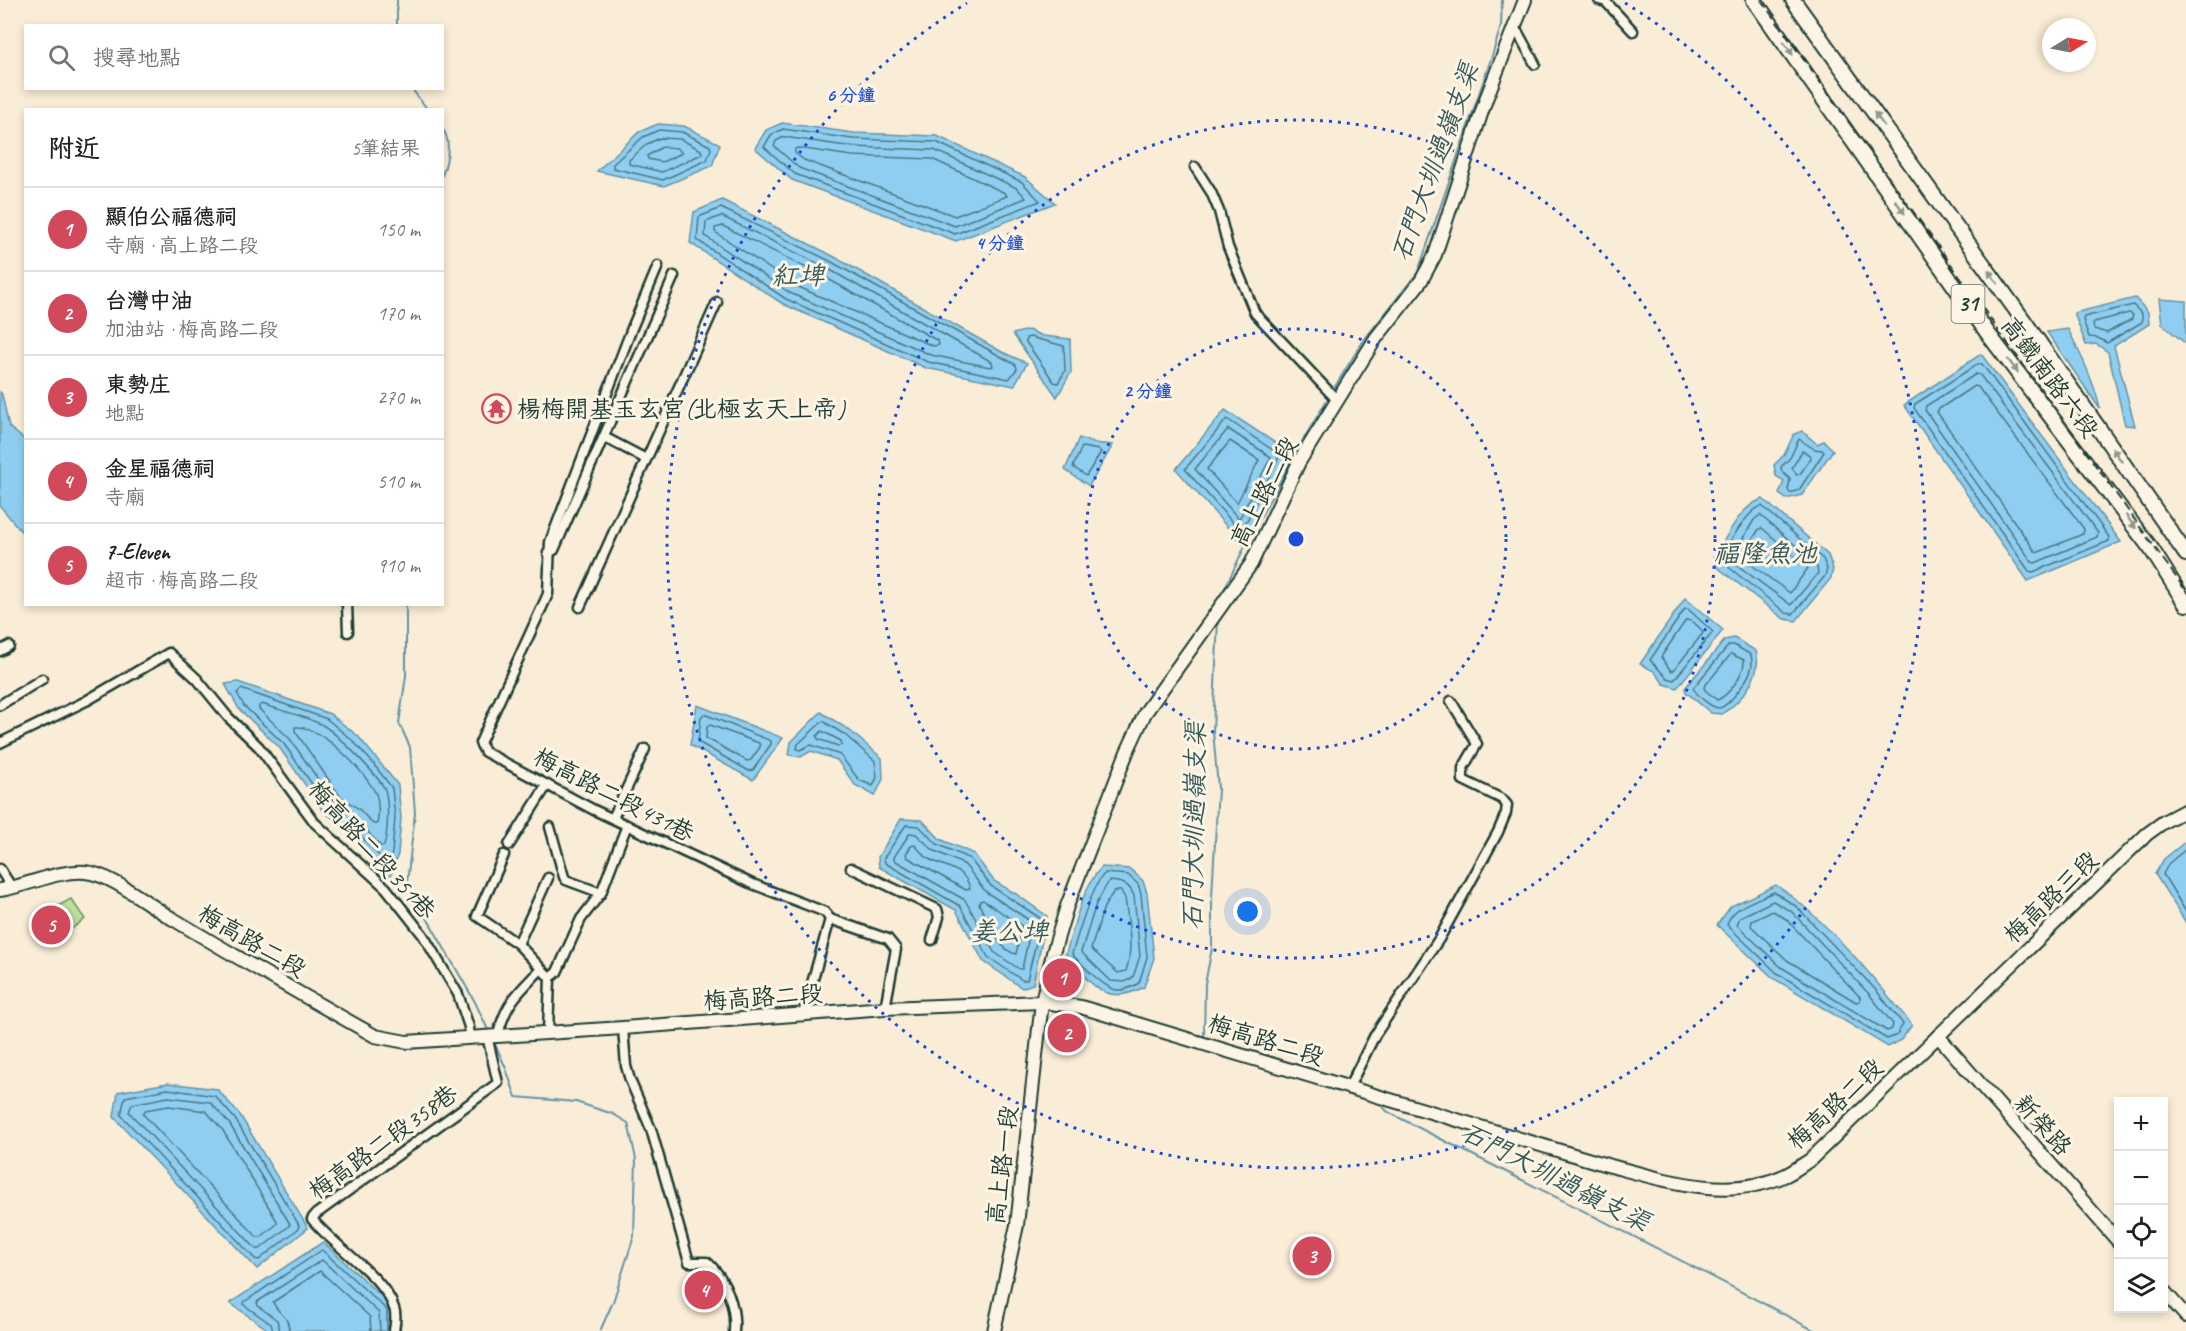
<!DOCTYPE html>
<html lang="zh-TW">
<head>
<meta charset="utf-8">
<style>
  :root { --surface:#fff; --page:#f6f6f6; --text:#202124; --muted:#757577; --line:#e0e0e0; --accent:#d1495b }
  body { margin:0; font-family:Caveat,"LXGW WenKai TC",sans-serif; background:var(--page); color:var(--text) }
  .controls { position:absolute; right:18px; bottom:18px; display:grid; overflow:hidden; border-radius:0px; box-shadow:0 3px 9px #0003 }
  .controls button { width:54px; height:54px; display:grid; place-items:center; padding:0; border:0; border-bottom:2px solid var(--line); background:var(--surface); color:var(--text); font:30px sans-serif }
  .compass { position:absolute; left:2042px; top:18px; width:54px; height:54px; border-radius:50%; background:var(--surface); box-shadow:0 3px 9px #0003; rotate:80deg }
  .you { position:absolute; left:1248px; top:912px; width:21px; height:21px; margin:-15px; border:4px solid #fff; border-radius:50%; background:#1a73e8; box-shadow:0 0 0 9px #1a73e833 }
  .badge { display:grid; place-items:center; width:39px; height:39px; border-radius:50%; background:var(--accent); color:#fff; font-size:20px; font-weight:700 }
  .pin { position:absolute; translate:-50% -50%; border:3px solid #fff; box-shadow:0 2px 6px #0006 }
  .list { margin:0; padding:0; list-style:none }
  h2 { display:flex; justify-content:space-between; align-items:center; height:78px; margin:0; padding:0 24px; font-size:26px }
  h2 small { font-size:20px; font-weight:400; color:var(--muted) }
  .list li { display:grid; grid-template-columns:39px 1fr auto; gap:18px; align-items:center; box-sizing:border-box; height:84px; padding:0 24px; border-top:2px solid var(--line) }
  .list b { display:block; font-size:22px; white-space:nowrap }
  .list p { margin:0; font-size:20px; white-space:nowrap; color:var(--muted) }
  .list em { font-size:20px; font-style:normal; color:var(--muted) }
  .icon { flex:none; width:33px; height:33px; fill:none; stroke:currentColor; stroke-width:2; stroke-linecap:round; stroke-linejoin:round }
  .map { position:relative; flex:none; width:2186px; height:1331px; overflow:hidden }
  .search { position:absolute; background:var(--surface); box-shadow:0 3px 9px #0003; left:24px; top:24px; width:420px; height:66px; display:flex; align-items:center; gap:15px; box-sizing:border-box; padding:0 21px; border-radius:0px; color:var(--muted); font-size:22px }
  .panel { position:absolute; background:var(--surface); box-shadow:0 3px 9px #0003; left:24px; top:108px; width:420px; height:498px; border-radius:0px }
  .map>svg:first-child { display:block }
  .green { fill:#bee099; stroke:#6e8e66; stroke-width:1.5 }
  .water { fill:#90cef1; stroke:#6394a5; stroke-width:1.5 }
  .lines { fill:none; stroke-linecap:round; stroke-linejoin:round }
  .shore { stroke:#4c7780; stroke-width:1.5 }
  .stream { stroke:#6394a5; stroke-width:2 }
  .street-casing { stroke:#1f3d34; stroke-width:13 }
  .secondary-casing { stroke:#1f3d34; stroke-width:16 }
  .primary-casing { stroke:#1f3d34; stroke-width:18 }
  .street { stroke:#fcf5e5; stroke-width:8 }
  .secondary { stroke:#fcf5e5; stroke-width:12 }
  .primary { stroke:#fcf5e5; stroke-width:14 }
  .rail { stroke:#1f3d34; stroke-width:2; stroke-dasharray:9 4.5; stroke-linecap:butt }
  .oneway { fill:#8e998c }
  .ring { fill:none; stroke:#1d4ed8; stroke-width:3; stroke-dasharray:3 6 }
  .labels { text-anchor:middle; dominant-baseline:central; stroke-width:6; stroke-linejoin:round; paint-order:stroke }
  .shield { fill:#fcf5e5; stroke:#617469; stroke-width:1.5 }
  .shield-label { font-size:22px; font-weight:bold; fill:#1f3d34 }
  .street-label { font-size:24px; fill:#1f3d34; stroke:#fcf5e5 }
  .poi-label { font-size:24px; fill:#1f3d34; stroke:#fcf5e5; text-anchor:start }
  .water-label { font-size:26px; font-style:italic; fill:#365a5a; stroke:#fcf5e5 }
  .centre { fill:#1d4ed8; stroke:#fcf5e5; stroke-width:3 }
  .ring-label { font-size:18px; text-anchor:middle; font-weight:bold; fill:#1d4ed8; stroke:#fcf5e5; stroke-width:6; stroke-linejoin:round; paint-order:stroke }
</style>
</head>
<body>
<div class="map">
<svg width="2186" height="1331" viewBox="0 0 2186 1331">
  <rect width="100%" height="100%" fill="#faedd7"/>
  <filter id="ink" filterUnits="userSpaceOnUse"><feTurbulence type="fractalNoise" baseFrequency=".0167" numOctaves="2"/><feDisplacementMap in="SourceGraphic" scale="12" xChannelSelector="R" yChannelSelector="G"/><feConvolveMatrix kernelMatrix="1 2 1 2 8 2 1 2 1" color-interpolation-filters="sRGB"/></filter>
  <g filter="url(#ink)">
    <polygon class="green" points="71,899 85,919 70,930 56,907"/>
    <g class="water">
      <polygon points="782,123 854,133 937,136 1025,177 1055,203 956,241 792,180 755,148 766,130"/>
      <polygon points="658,124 684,126 720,144 712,166 664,186 597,171 639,132"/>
      <polygon points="722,200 831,255 1002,352 1027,363 1014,386 926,368 783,304 690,243 694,212"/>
      <polygon points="2135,298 2148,312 2149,324 2114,346 2135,426 2125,425 2108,352 2096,344 2086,345 2074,313"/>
      <polygon points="2159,299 2186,301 2186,344 2162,324"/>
      <path d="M2068 329C2081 355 2094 381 2100 409L2047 332Z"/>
      <polygon points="1028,330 1043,336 1070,339 1071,372 1057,397 1013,334"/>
      <polygon points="1981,354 2121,542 2028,581 1904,405"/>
      <polygon points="0,392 2,394 9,427 25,440 25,536 0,506"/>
      <polygon points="1225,410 1289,452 1243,545 1176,469"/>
      <polygon points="1802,431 1817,444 1824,441 1833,450 1802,495 1786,499 1779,494 1784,481 1776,476 1774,465 1784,455 1794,434"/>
      <polygon points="1079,438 1093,443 1113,445 1089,486 1065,470"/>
      <path d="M1763 499 1828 555 1833 569 1831 578 1796 621 1784 619 1717 567 1713 559C1726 539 1739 506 1763 499Z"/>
      <polygon points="1685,598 1723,630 1677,688 1664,684 1654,671 1640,664"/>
      <path d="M1734 638 1756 651C1763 675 1742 701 1722 714L1711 713 1686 692 1685 688 1725 640Z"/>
      <polygon points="238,682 330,714 358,736 398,785 401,818 398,854 390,878 345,827 324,812 279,747 239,709 225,684"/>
      <polygon points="697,705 783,738 753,780 690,745"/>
      <polygon points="821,712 849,730 882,758 883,779 875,796 855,785 837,760 811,751 801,757 789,755 791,742"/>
      <polygon points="901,819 922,820 940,839 974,854 994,881 1016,894 1047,916 1033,984 1022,988 983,961 956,910 879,867 878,857"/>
      <polygon points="2186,841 2186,923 2155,874 2164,859"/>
      <path d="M1102 867 1130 869 1143 881 1147 893 1154 958 1144 987C1104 1008 1093 983 1065 957 1073 930 1082 886 1102 867Z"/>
      <path d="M1776 885C1826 919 1873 977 1912 1025L1901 1040 1888 1047 1773 978 1717 925 1731 906Z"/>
      <polygon points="168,1083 217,1089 240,1115 308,1228 257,1269 114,1117 118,1092"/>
      <polygon points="323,1242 394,1308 393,1331 270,1331 230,1303"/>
    </g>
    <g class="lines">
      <g class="shore">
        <polygon points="783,129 853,139 936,142 1022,182 1040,201 955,234 795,174 764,147 771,135"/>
        <polygon points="659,130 682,132 710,146 711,149 707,160 663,180 613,168 613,164 643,137"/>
        <polygon points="784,137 853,147 934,150 1017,188 1026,198 955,226 799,168 774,146 776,141"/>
        <polygon points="660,138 680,139 701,150 702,154 662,172 629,164 629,160 647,144"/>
        <polygon points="662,147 677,148 682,153 662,162 648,159 647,156"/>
        <polygon points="798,148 852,156 932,159 1005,193 1007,196 955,216 804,160 795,153 795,149"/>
        <polygon points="721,208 828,260 1016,365 1017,369 1009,379 928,362 786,299 697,240 699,217"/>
        <polygon points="721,216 825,267 992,362 993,366 990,367 931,355 790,293 705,236 706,222"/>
        <polygon points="723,226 821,275 938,341 939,345 933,346 794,285 715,232 715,228"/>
        <polygon points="2133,305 2142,314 2142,322 2107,343 2098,338 2089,337 2083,320 2084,317"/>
        <polygon points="2129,313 2133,315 2132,319 2107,333 2094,329 2093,324 2094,322"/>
        <polygon points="1030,337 1064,346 1065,371 1058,383 1054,382 1026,342 1026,338"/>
        <polygon points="1978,364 1982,364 2109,537 2109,541 2033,572 2029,571 1914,408 1915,404"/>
        <polygon points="1976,374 1980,375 2098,533 2097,537 2035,563 2032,562 1925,410 1926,406"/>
        <polygon points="1974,386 1978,387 2084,529 2083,534 2039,552 2035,551 1937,412 1939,409"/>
        <polygon points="1227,419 1280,455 1241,532 1185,469"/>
        <polygon points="1228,429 1271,457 1239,519 1195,469"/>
        <polygon points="1799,439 1814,449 1822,450 1824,452 1799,490 1790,493 1788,490 1790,479 1782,472 1781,467 1790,458"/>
        <polygon points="1230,441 1259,460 1237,503 1207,469"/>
        <polygon points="1082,447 1099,450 1101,452 1086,476 1073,467"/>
        <polygon points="1802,451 1810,455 1811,458 1800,474 1797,475 1792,468"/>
        <path d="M1762 506 1823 559 1827 569 1825 576 1793 614 1786 613 1721 561C1725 548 1748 509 1762 506Z"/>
        <polygon points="1760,515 1816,563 1818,573 1791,605 1730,560 1754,520"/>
        <polygon points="1762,528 1808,568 1790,593 1742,558 1759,529"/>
        <polygon points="1685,609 1688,609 1713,632 1674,680 1667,678 1650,660"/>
        <path d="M1686 620C1692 620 1701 628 1703 633L1674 670 1671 671 1661 657Z"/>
        <path d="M1729 645H1734L1751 655C1752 660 1753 664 1751 669 1749 678 1729 707 1719 708 1711 708 1697 695 1693 688Z"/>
        <path d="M1731 654 1744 660C1745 672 1729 696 1717 700L1705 690 1704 687Z"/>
        <polygon points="241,689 327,719 353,741 372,762 392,788 395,818 392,853 389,862 385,862 349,823 328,807 284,744 244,706 237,693"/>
        <path d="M262 704C279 710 309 717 324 726 337 734 380 777 385 790 389 803 388 833 384 846H380L355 817 334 802 290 739 259 709V706Z"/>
        <polygon points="704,714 771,741 771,744 753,770 749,771 698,742 701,717"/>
        <polygon points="823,721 845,735 875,761 877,777 873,786 859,780 840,755 811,745 800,750 797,749 798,744"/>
        <polygon points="710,725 759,743 760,747 751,760 747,761 706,738 707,727"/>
        <path d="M295 727C322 726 362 769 375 792 379 799 379 816 377 824H373L359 809 340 796 295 731Z"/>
        <polygon points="822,731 841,741 842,745 838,746 818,739 817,736"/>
        <polygon points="906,825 919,826 937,844 970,859 991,886 1040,918 1040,926 1027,980 1022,980 988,957 960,906 885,863 884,858"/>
        <polygon points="910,833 916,834 933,850 965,865 986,892 1032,922 1022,969 1019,969 994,952 965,900 894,860 894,857"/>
        <path d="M915 845C919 850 923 855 929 859 944 867 967 869 970 889L966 890 907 857 906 854 911 846Z"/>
        <polyline points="2186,849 2169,863 2163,874 2186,912"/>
        <path d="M1105 873 1128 875 1138 884 1141 894 1147 957 1139 983C1118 996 1110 990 1093 975 1086 968 1078 962 1072 954 1077 937 1092 884 1105 873Z"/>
        <path d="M1109 881C1122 882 1129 883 1134 896L1140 956 1133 977 1125 982 1111 981 1081 952 1096 904Z"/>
        <path d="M1114 891H1121L1125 898C1128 922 1134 947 1126 971L1118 973 1091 949 1104 907Z"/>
        <path d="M1774 892 1797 907 1875 989 1903 1024 1897 1035 1887 1039 1777 973 1727 925C1730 907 1759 899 1774 892Z"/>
        <path d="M980 901 983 900 1022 926 1016 954C997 950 988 920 979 904Z"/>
        <polygon points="1773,901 1792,912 1869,994 1893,1024 1892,1029 1887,1031 1781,967 1737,925 1740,917"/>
        <polygon points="1773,911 1786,919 1860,997 1860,1001 1856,1002 1787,960 1751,926 1752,921"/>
        <polygon points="168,1089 215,1096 235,1119 299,1225 298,1229 259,1260 255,1259 121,1115 125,1097"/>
        <polygon points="168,1097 210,1102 229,1123 290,1224 288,1227 260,1249 256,1249 129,1112 132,1104"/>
        <polygon points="169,1106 206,1111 222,1129 277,1221 277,1224 261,1237 257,1237 143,1114 145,1110"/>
        <polyline points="273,1331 271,1324 244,1305 244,1302 322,1250 387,1310 387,1331"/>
        <polyline points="280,1331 277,1320 258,1306 257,1302 322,1260 379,1313 380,1331"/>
        <path d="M289 1331C289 1314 277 1314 273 1302L320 1271 370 1317 371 1331"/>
      </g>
      <g class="stream">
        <polyline points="397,26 397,0"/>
        <polyline points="411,88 428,110"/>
        <path d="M442 128C452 141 447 162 442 176"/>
        <polyline points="442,283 442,295"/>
        <polyline points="1333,390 1363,341 1418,272 1492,56 1501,26 1502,0"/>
        <polyline points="1220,598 1248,540 1297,450 1330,395"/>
        <polyline points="406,604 406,676 399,723 410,747 415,813 407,883 475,1002 489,1032"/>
        <polyline points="1204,1038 1205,984 1212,948 1212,896 1218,788 1213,731 1218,619"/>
        <polyline points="493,1040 505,1066 516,1097 576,1102 613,1114 628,1123 636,1159 634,1236 613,1302 600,1331"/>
        <polyline points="1312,1070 1350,1081"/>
        <path d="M1378 1102 1388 1112C1530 1185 1675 1255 1815 1331"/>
      </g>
      <defs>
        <g id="street">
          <polyline points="1599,0 1606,2 1633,31"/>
          <polyline points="1515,27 1535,64"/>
          <polyline points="1195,167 1211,192 1219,211 1228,247 1255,313 1337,400"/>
          <polyline points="658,266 632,328 550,542 548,594 480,743 485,752 594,810 750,883 825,912 830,919 803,1015"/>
          <polyline points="604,437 646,459"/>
          <polyline points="548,553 554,550 674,276"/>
          <polyline points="347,604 348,632"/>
          <polyline points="580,607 717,302"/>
          <polyline points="0,651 9,646"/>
          <polyline points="0,705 42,679"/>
          <polyline points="0,743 86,701 169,653 197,679 228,717 259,747 315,823 386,888 423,935 458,994 469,1027 470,1038"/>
          <polyline points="613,818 645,749"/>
          <polyline points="550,827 564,877 566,880 601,893"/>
          <polyline points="509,845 547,785"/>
          <polyline points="504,855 477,916 518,944 550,978"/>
          <polyline points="851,868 937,909 939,917 932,940"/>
          <polyline points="0,869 12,888"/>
          <polyline points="830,919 888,939 896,949 885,1008"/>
          <polyline points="518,944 548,878"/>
          <path d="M623 1028 626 1066 630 1080 651 1129 689 1262H707C726 1279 736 1306 734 1331"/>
          <polyline points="548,1032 550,978 557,972 581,919 601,893 627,825"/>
          <path d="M498 1035C506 1002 518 993 541 969"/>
          <polyline points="1349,1087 1375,1035 1439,939 1498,832 1506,813 1507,805 1502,799 1463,780 1463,768 1477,744 1451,701"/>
          <path d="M394 1331C395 1324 397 1315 394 1308 384 1276 334 1247 312 1219L316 1214 498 1083 487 1036"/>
        </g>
        <g id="secondary">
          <path d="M0 890C28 886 56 870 85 872 112 874 148 905 173 919 240 959 307 998 375 1036L406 1042 623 1028 885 1008 1042 1002 1081 1007 1607 1165C1664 1180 1729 1202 1786 1175 1794 1171 1802 1165 1810 1160L2147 834 2165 821 2186 810"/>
          <polyline points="1938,1036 2118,1241"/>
          <polyline points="2164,1291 2186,1316"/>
          <polyline points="994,1331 1017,1225 1042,1002 1053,953 1067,906 1127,752 1145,713 1251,564 1299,462 1376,338 1421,281 1435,255 1486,99 1525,0"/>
        </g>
        <g id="primary">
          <polyline points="1754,0 1989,335 2152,550 2186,604"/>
          <polyline points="1793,0 2024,321 2186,554"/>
        </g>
      </defs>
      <use href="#street" class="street-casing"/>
      <use href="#secondary" class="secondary-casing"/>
      <use href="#primary" class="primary-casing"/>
      <use href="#street" class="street"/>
      <use href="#secondary" class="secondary"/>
      <use href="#primary" class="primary"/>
      <polyline class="rail" points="1761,0 2186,591"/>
    </g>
    <defs><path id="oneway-solid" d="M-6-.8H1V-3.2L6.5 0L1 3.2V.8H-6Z" transform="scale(1.5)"/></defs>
    <g class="oneway">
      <use href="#oneway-solid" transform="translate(1788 48) rotate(55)"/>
      <use href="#oneway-solid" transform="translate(1879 119) rotate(-126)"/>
      <use href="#oneway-solid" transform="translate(1900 207) rotate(55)"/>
      <use href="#oneway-solid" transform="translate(1993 277) rotate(-126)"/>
      <use href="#oneway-solid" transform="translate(2013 366) rotate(53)"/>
      <use href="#oneway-solid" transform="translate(2117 455) rotate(-125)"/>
      <use href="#oneway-solid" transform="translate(2131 522) rotate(53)"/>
    </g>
  </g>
  <g class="ring">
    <circle cx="1296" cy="539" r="210"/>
    <circle cx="1296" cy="539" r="419"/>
    <path d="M1625 3A629 629 0 1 1 967 3"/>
  </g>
  <defs>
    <symbol id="temple-ring" viewBox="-11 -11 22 22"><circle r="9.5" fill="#fcf5e5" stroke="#d1495b" stroke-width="1.5"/><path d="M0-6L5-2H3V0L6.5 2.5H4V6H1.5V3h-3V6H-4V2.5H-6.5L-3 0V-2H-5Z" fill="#d1495b"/></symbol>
  </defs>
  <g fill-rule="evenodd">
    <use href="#temple-ring" x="480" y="392" width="33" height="33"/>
  </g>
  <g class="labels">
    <rect class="shield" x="1951.5" y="285" width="33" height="38" rx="4.5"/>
    <g class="shield-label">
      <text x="1968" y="304">31</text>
    </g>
    <g class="street-label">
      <text transform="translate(2050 377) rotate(53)">高鐵南路六段</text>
      <text transform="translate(1264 492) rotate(-63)">高上路二段</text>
      <text transform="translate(614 795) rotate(27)">梅高路二段431巷</text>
      <text transform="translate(372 850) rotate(48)">梅高路二段351巷</text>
      <text transform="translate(2051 897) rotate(-44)">梅高路三段</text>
      <text transform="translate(252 941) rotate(30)">梅高路二段</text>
      <text transform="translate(763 997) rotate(-4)">梅高路二段</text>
      <text transform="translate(1266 1040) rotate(17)">梅高路二段</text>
      <text transform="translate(1835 1104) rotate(-43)">梅高路二段</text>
      <text transform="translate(2043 1125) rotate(48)">新榮路</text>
      <text transform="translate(383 1142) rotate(-36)">梅高路二段358巷</text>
      <text transform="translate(1002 1165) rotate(-83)">高上路一段</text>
    </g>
    <g class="poi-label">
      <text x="517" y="409">楊梅開基玉玄宮(北極玄天上帝)</text>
    </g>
    <g class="water-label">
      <text transform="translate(1435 162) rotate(-70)">石門大圳過嶺支渠</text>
      <text x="798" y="275">紅埤</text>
      <text x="1765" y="553">福隆魚池</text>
      <text transform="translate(1194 826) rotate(-89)">石門大圳過嶺支渠</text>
      <text x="1009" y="931">姜公埤</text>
      <text transform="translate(1555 1177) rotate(27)">石門大圳過嶺支渠</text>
    </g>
  </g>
  <circle cx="1296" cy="539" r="9" class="centre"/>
  <g class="ring-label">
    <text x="851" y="101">6 分鐘</text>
    <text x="1000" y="249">4 分鐘</text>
    <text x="1148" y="397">2 分鐘</text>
  </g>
</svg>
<div class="controls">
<button>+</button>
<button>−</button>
<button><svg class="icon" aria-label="locate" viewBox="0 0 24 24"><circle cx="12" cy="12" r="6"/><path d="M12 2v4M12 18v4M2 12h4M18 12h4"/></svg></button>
<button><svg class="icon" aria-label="layers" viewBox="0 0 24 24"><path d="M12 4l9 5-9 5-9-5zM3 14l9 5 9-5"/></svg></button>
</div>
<svg class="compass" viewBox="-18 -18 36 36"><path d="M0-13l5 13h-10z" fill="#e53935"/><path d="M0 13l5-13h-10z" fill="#757577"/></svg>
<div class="you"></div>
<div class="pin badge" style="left:1062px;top:978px">1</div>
<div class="pin badge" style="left:1067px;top:1033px">2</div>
<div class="pin badge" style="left:1312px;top:1256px">3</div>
<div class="pin badge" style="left:704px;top:1290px">4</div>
<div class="pin badge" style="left:51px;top:925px">5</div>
<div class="search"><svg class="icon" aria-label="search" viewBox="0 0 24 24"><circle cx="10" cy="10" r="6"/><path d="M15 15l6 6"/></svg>搜尋地點</div>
<section class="panel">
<h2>附近<small>5筆結果</small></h2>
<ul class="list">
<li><span class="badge">1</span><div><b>顯伯公福德祠</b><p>寺廟 · 高上路二段</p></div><em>150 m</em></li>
<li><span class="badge">2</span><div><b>台灣中油</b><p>加油站 · 梅高路二段</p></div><em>170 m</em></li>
<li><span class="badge">3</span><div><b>東勢庄</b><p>地點</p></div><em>270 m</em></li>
<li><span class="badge">4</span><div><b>金星福德祠</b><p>寺廟</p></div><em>510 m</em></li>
<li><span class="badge">5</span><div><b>7-Eleven</b><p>超市 · 梅高路二段</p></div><em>910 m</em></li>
</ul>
</section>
</div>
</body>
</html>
